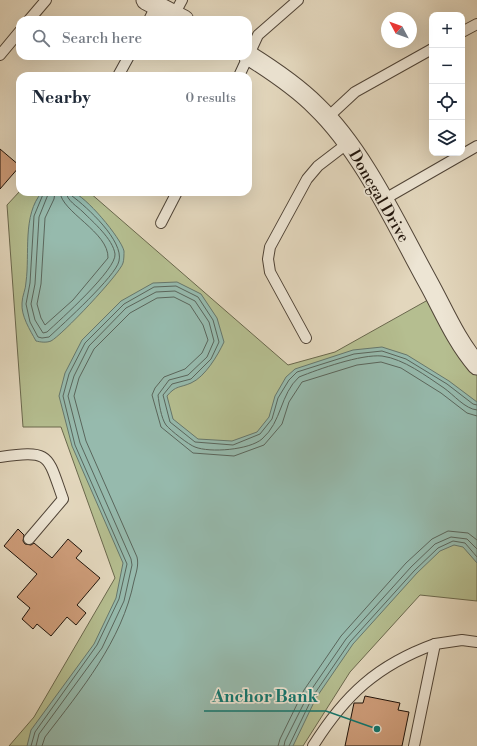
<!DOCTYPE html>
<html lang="en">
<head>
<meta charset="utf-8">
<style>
  :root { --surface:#fff; --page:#f2f2f3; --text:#1f2937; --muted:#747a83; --line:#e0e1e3 }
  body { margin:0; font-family:"Libre Bodoni",serif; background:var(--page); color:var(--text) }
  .controls { position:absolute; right:12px; top:12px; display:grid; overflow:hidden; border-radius:8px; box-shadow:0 4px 16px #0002 }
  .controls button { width:36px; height:36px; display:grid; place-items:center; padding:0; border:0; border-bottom:1px solid var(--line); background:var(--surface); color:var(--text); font:20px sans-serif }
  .compass { position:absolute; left:381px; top:12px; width:36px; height:36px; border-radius:50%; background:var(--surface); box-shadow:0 4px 16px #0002; rotate:311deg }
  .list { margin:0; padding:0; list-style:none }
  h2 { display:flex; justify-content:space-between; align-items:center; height:52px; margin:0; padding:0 16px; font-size:17px }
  h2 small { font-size:13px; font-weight:400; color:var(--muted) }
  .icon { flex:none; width:22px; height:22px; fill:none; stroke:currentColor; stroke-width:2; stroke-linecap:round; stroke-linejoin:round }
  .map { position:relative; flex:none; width:477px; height:746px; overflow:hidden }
  .search { position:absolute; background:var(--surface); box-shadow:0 4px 16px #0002; left:16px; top:16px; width:236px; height:44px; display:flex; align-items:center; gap:10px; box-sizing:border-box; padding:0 14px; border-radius:12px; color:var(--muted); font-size:15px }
  .panel { position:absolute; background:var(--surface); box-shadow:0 4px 16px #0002; left:16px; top:72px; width:236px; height:124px; border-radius:12px }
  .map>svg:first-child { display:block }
  .green { fill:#b5be90; stroke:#6a684d }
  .water { fill:#96baad; stroke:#66776c }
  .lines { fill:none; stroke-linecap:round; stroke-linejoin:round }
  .shore { stroke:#5a665c; stroke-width:1 }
  .building { fill:#ce9d7a; stroke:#1f130a }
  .lane-casing { stroke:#504437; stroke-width:12 }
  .street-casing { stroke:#504437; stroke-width:21 }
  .lane { stroke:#ede5d4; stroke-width:10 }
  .street { stroke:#ede5d4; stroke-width:19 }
  .labels { text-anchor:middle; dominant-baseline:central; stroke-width:3.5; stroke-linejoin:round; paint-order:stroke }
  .street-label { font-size:16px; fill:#1f130a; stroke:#ede5d4 }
  .leader { fill:none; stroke:#0f766e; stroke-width:1.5 }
  .callout-dot { fill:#0f766e; stroke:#ede5d4; stroke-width:1.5 }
  .callout-label { font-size:17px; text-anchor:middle; font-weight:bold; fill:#0f766e; stroke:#ede5d4; stroke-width:3.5; stroke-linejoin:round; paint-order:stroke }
</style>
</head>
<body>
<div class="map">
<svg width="477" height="746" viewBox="0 0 477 746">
  <rect width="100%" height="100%" fill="#e3d7bd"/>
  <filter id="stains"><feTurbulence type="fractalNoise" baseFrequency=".005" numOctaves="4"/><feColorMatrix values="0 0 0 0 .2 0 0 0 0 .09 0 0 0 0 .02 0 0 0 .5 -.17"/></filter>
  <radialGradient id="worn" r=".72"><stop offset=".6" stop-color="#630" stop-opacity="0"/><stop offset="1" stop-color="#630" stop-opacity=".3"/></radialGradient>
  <polygon class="green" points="20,191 89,192 288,365 335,352 435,296 477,365 477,601 420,595 350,672 303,746 9,746 34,717 115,578 61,427 23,427 7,205"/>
  <g class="water">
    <path d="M42 192C51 192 63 190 72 192 85 195 121 238 124 251 124 254 124 260 123 263 120 274 61 336 51 341 46 343 40 342 36 341 30 330 21 316 22 303 22 296 26 289 26 282 30 254 22 215 42 192Z"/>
    <path d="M177 282 201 294 217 318 224 342C218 355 205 377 191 383 180 388 176 385 167 396L173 419 198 439 232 441 257 432 269 417 275 396 286 377 295 369 353 350 382 347 407 355 449 381 477 402V563L463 547 454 545 440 551 417 573 353 644 316 698 293 746H27L31 730 94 644 116 598 123 563 72 446 59 396 65 373 82 340 121 301 153 283Z"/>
  </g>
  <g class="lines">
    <g class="shore">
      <path d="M44 192 34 216 30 283 26 304 30 322 38 337 42 338 49 337C63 324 116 276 119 261 124 241 87 207 72 196L71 192"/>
      <path d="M49 192 39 217 35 284 31 304 35 320 43 333 47 332C60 320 117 269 115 254 113 239 93 222 83 212 77 206 67 201 66 192"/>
      <path d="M55 192 54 199 45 218 41 284 37 304 41 318 45 325 73 300 108 258C109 232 61 212 60 192"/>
      <polyline points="31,746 35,732 97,645 119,599 127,564 75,445 63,396 69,374 85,343 124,304 154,287 176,286 198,297 213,320 219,342 211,359 191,379 172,384 163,395 170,422 195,442 233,445 260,434 272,419 278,398 289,380 297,372 354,354 382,351 406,359 447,384 473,404 477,405"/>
      <path d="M36 746 39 734 102 648 124 601 132 565 131 559 80 443 68 396 74 376 89 346 126 308 156 292 175 291 195 301 209 322 214 341 207 357 188 375 169 380 158 395C159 403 161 418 166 425 170 430 189 445 195 447 210 453 249 450 262 439 282 422 280 394 299 377 319 369 361 354 382 356 404 359 426 376 444 388 454 395 465 409 477 410"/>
      <path d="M42 746 45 737C81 690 122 641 134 581 136 573 139 565 137 557L86 441 74 396 79 378 94 349 130 313 157 298 174 297 190 305 203 325 208 340 202 353 185 369 164 377 155 388 152 395 161 427 193 453 234 456 264 445 282 424 289 402 302 382 357 365 381 362 401 368 441 393 467 413 477 416"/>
      <polyline points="278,746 280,739 304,690 341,636 406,563 432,539 448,531 468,533 477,540"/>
      <polyline points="284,746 285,741 309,693 346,639 411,567 435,544 451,537 467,539 477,549"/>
      <polyline points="289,746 313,696 350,642 414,571 438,548 453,541 465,543 477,557"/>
    </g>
  </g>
  <g class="building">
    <polygon points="0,149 20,166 0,189"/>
    <polygon points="18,529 24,535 23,541 25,544 31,545 34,543 52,558 68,539 82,551 76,558 100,578 77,605 86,613 76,625 67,617 51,636 37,624 33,629 22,619 30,608 17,597 37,574 4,546"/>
    <polygon points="365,696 400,703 398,710 409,712 402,746 345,746 354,703 363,703"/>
  </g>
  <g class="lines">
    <defs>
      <g id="lane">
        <polyline points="174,15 182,0"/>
        <polyline points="29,20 46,0"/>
        <polyline points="149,20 156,6"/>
        <polyline points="462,32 477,24"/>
        <polyline points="0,55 20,31"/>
        <polyline points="118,76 129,56"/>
        <polyline points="239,76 258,35 298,0"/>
        <polyline points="327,118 355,92 432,49"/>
        <polyline points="383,200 477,146"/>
        <polyline points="161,223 177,192"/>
        <polyline points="306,338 270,272 268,259 270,247 307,179 318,166 348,143"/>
        <path d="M0 457C51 450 47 454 63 499L29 539"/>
        <path d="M313 746C345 695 377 665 435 644"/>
        <polyline points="414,746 435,644 462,640 477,642"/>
      </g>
      <g id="street">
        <polyline points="146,0 184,20"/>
        <path d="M248 55C272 70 296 86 316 106 363 151 396 224 428 282 443 309 456 341 477 365"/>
      </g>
    </defs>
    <use href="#lane" class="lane-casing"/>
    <use href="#street" class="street-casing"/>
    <use href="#lane" class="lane"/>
    <use href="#street" class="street"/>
  </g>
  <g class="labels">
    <g class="street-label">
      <text transform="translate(379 196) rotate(60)">Donegal Drive</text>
    </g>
  </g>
  <path class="leader" d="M377 729L326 711H204"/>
  <circle class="callout-dot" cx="377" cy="729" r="4"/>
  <g class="callout-label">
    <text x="265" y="702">Anchor Bank</text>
  </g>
  <rect width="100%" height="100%" filter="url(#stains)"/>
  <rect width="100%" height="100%" fill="url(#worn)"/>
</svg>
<div class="controls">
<button>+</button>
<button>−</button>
<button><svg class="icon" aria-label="locate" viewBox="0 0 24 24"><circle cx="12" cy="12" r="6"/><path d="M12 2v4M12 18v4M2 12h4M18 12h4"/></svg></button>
<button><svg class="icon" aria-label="layers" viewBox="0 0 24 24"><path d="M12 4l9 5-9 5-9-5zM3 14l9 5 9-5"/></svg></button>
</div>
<svg class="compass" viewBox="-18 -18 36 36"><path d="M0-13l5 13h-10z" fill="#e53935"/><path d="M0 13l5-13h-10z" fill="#747a83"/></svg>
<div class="search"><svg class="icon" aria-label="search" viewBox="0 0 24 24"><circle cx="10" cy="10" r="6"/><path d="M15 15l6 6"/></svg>Search here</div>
<section class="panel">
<h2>Nearby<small>0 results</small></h2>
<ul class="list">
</ul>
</section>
</div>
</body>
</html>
